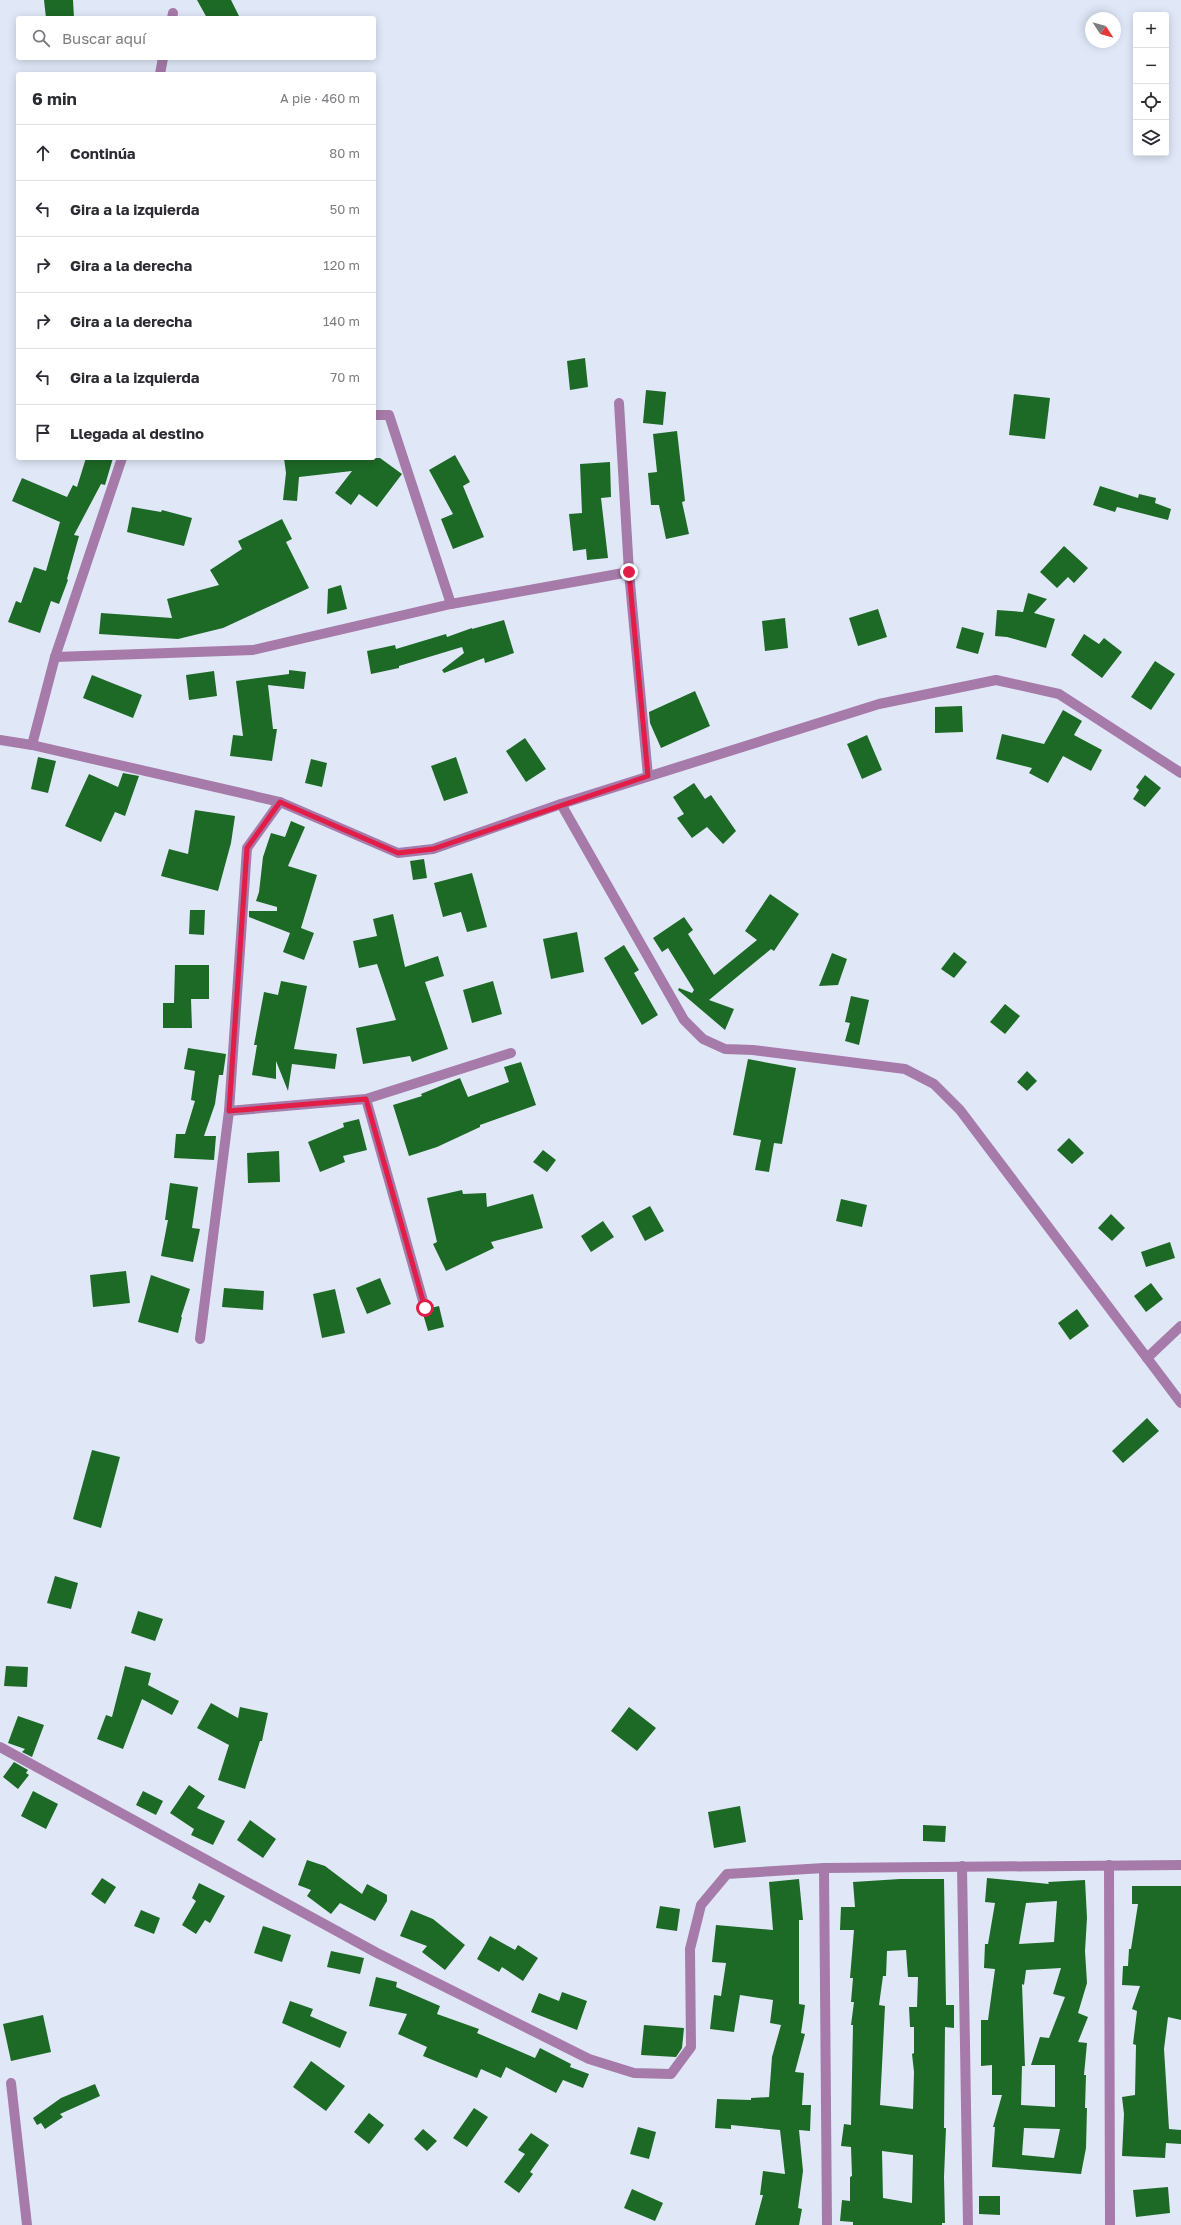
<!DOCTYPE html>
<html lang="es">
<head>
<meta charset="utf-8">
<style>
  :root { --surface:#fff; --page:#f2f2f3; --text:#2b2b33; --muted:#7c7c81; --line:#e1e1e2 }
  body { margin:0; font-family:"Golos Text",sans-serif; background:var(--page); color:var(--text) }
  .controls { position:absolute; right:12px; top:12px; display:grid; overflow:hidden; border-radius:4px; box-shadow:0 2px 10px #0003 }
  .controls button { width:36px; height:36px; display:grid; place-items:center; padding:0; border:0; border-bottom:1px solid var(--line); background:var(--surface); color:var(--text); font:20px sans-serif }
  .compass { position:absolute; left:1085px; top:12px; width:36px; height:36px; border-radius:50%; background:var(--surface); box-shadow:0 2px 10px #0003; rotate:126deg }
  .stop { position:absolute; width:12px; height:12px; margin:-9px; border:3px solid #e11d48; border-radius:50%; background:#fff }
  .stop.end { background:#e11d48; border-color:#fff; box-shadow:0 1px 4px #0008 }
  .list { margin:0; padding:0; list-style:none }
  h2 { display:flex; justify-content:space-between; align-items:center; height:52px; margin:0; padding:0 16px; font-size:17px }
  h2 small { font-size:13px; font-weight:400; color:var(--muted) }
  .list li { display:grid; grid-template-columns:26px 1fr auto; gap:12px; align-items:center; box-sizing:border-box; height:56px; padding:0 16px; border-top:1px solid var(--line) }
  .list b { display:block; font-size:15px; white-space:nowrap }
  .list em { font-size:13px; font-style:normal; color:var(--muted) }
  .icon { flex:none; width:22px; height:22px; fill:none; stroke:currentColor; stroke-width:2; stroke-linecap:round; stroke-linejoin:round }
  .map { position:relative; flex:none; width:1181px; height:2225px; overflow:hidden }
  .search { position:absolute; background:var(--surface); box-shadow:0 2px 10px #0003; left:16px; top:16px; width:360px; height:44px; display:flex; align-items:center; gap:10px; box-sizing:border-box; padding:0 14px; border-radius:4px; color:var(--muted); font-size:15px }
  .panel { position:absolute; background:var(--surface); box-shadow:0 2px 10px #0003; left:16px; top:72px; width:360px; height:388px; border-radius:4px }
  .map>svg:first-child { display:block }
  .building { fill:#1d6926; fill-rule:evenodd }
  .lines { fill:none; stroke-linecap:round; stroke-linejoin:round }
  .minor { stroke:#a67ba9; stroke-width:10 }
  .route { stroke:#e11d48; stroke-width:5 }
</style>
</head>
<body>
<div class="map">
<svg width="1181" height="2225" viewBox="0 0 1181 2225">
  <rect width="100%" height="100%" fill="#e0e8f8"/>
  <g class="building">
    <polygon points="44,0 73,0 74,18 46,18"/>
    <polygon points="197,0 231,0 240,18 207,18"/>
    <polygon points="585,358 588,387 570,390 567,361"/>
    <polygon points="646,390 666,392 663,425 643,423"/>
    <polygon points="1014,394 1050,398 1045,439 1009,435"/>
    <polygon points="677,431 685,501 682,502 689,534 666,539 659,505 651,505 648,473 657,472 653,434"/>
    <polygon points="455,455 470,482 463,486 484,537 453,549 441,519 453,514 429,470"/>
    <polygon points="86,458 113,458 105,485 101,484 74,535 79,536 67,579 68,580 59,604 51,601 40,633 8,622 16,601 21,603 34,567 46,571 60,522 12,501 22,478 67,497 73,485 77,487"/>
    <polygon points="284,458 380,458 402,474 377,507 359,494 351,505 335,493 352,471 299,477 297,501 283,500 286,473"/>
    <polygon points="610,462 611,497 601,498 608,558 587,560 586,549 573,551 569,514 582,513 580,464"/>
    <polygon points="1100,486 1138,498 1139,494 1156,498 1155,503 1171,509 1168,520 1117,507 1115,512 1093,505"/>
    <polygon points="132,507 161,512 162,510 192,518 184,546 127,532"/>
    <polygon points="282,519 292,539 286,542 309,588 223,628 178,639 99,634 101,613 172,618 167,599 219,585 210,570 242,549 238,541"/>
    <polygon points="1064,546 1088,568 1074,583 1068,577 1057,588 1040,572"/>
    <polygon points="341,585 347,609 327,614 328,589"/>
    <polygon points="1028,593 1047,599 1034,613 1055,619 1046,648 1007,637 995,636 997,610 1023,612"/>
    <polygon points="878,609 887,637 858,646 849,618"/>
    <polygon points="785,618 788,648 765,651 762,621"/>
    <polygon points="504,620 514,653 485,663 484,658 444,673 442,670 464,653 462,647 399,666 399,668 371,674 367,651 395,645 396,649 446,634 447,637 472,628 472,629"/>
    <polygon points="962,627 984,633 978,654 956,648"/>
    <polygon points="1084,634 1099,644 1104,638 1122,652 1102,678 1071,655"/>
    <polygon points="1155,661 1175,674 1151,710 1131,697"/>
    <polygon points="289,670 306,672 304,689 268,685 273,729 277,729 272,761 230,756 233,735 243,736 236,681 289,674"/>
    <polygon points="214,671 217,696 189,700 186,675"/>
    <polygon points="92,675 142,695 133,718 83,698"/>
    <polygon points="695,691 710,726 661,748 650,723 649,712"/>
    <polygon points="962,706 963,732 935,733 935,707"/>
    <polygon points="1063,710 1082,721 1074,735 1102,750 1091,771 1063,756 1048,783 1029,773 1032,768 996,759 1002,734 1044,744"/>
    <polygon points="867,735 882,770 862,779 847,744"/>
    <polygon points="525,738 546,769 526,782 506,751"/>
    <polygon points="38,757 56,761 48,793 31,789"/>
    <polygon points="456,757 468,793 444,801 431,766"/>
    <polygon points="311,759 327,763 322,787 305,783"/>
    <polygon points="123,773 139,776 125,816 115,812 101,842 65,826 89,774 118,787"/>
    <polygon points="1145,775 1161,788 1145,807 1133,799 1139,790 1136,787"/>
    <polygon points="694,783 705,799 711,795 736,831 723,844 707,827 692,838 677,818 684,814 673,797"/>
    <polygon points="195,810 235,816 231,843 218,891 161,876 169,849 188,854"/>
    <polygon points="291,821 305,827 288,866 317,875 301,928 314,933 304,960 283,952 290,933 249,917 249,911 277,911 277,907 256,901 259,892 263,857 271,833 285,837"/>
    <polygon points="424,859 427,878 413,880 410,861"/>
    <polygon points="472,873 487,927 467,932 461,912 443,917 434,883"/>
    <polygon points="770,894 799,914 774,951 771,949 709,1000 734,1009 725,1030 678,990 679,988 692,993 694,990 668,948 662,952 653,938 684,917 693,930 688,934 714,975 757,940 745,931"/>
    <polygon points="190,910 205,910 204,935 189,934"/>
    <polygon points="393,914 405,967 438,956 444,976 425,982 448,1049 412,1062 410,1056 363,1064 356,1028 396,1020 377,964 359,968 353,941 377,936 373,919"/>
    <polygon points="577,932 584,972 551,979 543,939"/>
    <polygon points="624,945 639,970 634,973 658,1015 642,1025 604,958"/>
    <polygon points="954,952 967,962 954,978 941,969"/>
    <polygon points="832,953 847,959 838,985 819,986"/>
    <polygon points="175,965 209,965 209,999 191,999 192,1028 163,1028 163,1003 174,1003"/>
    <polygon points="281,981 307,986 294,1049 337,1054 335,1069 292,1064 288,1091 276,1061 276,1079 252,1075 257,1045 254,1045 264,992 278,995"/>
    <polygon points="493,981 502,1014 472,1023 463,990"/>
    <polygon points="851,996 869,1000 859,1045 845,1041 850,1023 845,1022"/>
    <polygon points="1005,1004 1020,1016 1005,1034 990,1022"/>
    <polygon points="188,1048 226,1054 223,1075 219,1075 215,1104 204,1136 216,1136 214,1160 174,1158 176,1134 185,1134 195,1101 191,1100 195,1071 184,1069"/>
    <polygon points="748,1059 796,1068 782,1144 774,1143 769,1172 755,1170 761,1140 733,1135"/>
    <polygon points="521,1062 536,1105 480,1125 480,1127 437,1147 409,1156 393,1105 422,1096 421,1094 460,1078 468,1097 509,1082 504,1067"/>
    <polygon points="1027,1071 1037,1081 1027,1091 1017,1082"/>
    <polygon points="359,1119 367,1150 343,1156 345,1162 320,1172 308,1142 344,1127 343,1123"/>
    <polygon points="1069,1138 1084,1153 1072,1164 1057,1150"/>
    <polygon points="543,1150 556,1160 547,1172 533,1162"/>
    <polygon points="279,1151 280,1182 248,1183 247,1153"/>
    <polygon points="170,1183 198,1187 192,1228 200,1229 193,1262 161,1256 168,1220 165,1220"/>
    <polygon points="462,1190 463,1194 486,1193 487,1207 533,1194 543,1228 491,1242 494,1248 446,1271 433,1244 437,1242 427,1198"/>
    <polygon points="841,1199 867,1205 862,1227 836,1221"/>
    <polygon points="650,1206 664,1231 645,1241 632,1216"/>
    <polygon points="1111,1214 1125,1228 1112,1241 1098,1228"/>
    <polygon points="603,1221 614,1237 591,1252 581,1236"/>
    <polygon points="1170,1242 1175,1258 1146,1267 1141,1252"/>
    <polygon points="126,1271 130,1303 93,1307 90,1275"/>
    <polygon points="151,1275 190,1289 181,1317 182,1317 178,1333 138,1322"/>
    <polygon points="380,1278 391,1304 367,1314 356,1288"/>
    <polygon points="1151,1283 1163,1299 1146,1312 1134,1296"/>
    <polygon points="224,1288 264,1291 263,1310 222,1307"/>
    <polygon points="335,1289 345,1333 322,1338 313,1294"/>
    <polygon points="439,1306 444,1327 428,1331 423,1314 427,1314 431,1308"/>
    <polygon points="1077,1309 1089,1326 1070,1340 1058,1323"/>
    <polygon points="1147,1418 1159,1431 1123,1463 1112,1451"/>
    <polygon points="92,1450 120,1457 101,1528 73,1519"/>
    <polygon points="55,1576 78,1583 71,1609 47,1603"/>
    <polygon points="138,1611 163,1619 155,1641 131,1633"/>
    <polygon points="6,1666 28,1667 27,1687 4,1686"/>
    <polygon points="125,1666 151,1673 148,1685 179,1701 172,1715 142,1699 123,1749 97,1739 106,1715 112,1717"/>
    <polygon points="211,1703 238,1718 240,1707 268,1713 262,1741 260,1741 245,1789 218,1780 229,1745 197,1728"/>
    <polygon points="629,1707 656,1728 637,1751 611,1731"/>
    <polygon points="18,1716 44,1725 32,1757 22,1752 25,1749 8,1743"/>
    <polygon points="14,1762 28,1770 26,1773 29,1775 18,1789 3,1777"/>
    <polygon points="189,1785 205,1796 197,1808 225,1821 213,1845 191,1835 194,1829 170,1813"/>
    <polygon points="33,1791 58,1804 46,1829 21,1816"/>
    <polygon points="143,1791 163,1801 156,1815 136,1805"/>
    <polygon points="740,1806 746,1842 714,1848 708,1812"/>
    <polygon points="250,1820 276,1839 263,1858 237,1840"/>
    <polygon points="923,1825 946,1826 945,1842 923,1841"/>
    <polygon points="307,1860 325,1866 362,1894 367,1884 387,1895 387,1901 375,1921 340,1903 331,1914 307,1896 311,1890 298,1885"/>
    <polygon points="102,1878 116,1887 105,1904 91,1894"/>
    <path d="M987 1878 1049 1884 1048 1882 1085 1880 1087 1918 1085 1951 1087 1983 1078 2013 1088 2017 1078 2042 1087 2043 1084 2075H1086L1085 2108H1087L1086 2148 1081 2174 992 2167 995 2127H993L1002 2095H992V2065L981 2066V2020H988L995 1969 984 1968 985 1944H988L995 1903 985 1902ZM1057 1901 1054 1942 1019 1944 1026 1903ZM1061 1968 1053 1994 1065 1997 1049 2038 1040 2037 1031 2065H1055V2107L1021 2105 1022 2066H1025L1022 1984 1024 1985 1026 1970ZM1024 2128 1060 2129 1054 2158 1022 2155Z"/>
    <polygon points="799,1879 803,1920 799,1920 799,2004 805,2005 801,2033 805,2034 795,2072 804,2073 802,2105 811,2105 810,2131 799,2130 803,2171 798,2208 802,2209 799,2225 755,2225 763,2195 760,2195 763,2171 785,2174 780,2130 731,2125 731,2129 715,2128 717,2099 751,2100 751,2098 769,2097 772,2057 781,2025 770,2023 773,2000 740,1995 734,2032 710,2029 714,1995 721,1996 726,1963 712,1962 716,1925 773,1930 769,1882"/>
    <path d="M900 1879H944L946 2005H954V2028L945 2027 944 2128H946L944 2177 945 2223H942V2225H853V2222L840 2221 842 2200 850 2201V2177L852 2176 851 2147 841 2146 844 2124 851 2125 853 2025H851L854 2002H851L853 1978H850L854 1930H840L841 1907H855L853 1882ZM906 1950 908 1977H918L917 2007H909L910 2027H914V2053L912 2054 914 2072 913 2109 880 2105 885 2006 879 2005 883 1976H886L887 1951ZM882 2151 913 2155 912 2203 883 2198Z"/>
    <polygon points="199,1883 225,1896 210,1923 205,1920 196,1934 182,1925 196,1901 192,1898"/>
    <polygon points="1132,1886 1181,1886 1181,2020 1168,2017 1164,2049 1169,2129 1181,2130 1181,2144 1166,2143 1165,2158 1122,2156 1124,2114 1122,2097 1135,2095 1136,2045 1133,2044 1137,2011 1132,2009 1140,1986 1122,1985 1123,1966 1128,1966 1129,1949 1131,1949 1138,1904 1132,1904"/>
    <polygon points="660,1906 680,1909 677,1931 656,1928"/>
    <polygon points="141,1910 160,1918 154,1934 134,1926"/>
    <polygon points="411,1910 433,1919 465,1945 445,1970 422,1952 427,1946 400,1936"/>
    <polygon points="263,1926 291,1935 282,1962 254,1953"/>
    <polygon points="490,1936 515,1950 518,1945 538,1958 523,1981 502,1967 499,1972 477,1959"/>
    <polygon points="331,1951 364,1958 360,1974 327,1967"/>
    <polygon points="376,1977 397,1982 396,1987 440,2006 437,2014 479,2029 477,2033 535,2058 540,2048 571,2064 570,2067 589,2074 583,2088 563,2080 556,2093 506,2067 501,2078 481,2069 477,2078 423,2056 427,2047 398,2034 407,2014 369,2006"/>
    <polygon points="562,1992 587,2001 577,2030 531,2012 539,1993 559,2001"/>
    <polygon points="290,2001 313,2009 310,2016 347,2032 340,2048 282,2023"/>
    <polygon points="43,2015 51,2052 11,2061 3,2024"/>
    <polygon points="644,2025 684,2028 682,2048 676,2057 641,2055"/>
    <polygon points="311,2061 345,2086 326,2111 293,2087"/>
    <polygon points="95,2084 100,2096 60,2114 63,2117 45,2129 41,2123 37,2125 33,2118 61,2098"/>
    <polygon points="474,2108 488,2117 467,2147 453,2138"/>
    <polygon points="369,2113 384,2125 369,2144 354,2132"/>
    <polygon points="638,2127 656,2132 649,2159 630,2154"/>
    <polygon points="423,2129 437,2141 427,2151 414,2139"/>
    <polygon points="531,2133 549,2145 530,2172 533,2174 519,2193 504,2182 525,2154 518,2150"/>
    <polygon points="1168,2187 1170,2213 1136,2217 1133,2190"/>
    <polygon points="632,2189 663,2203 655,2221 624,2208"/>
    <polygon points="979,2196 1000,2196 1000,2215 979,2214"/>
  </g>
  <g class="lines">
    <g class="minor">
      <polyline points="172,18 173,13"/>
      <polyline points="160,74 163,58"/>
      <polyline points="619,403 629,572 648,776"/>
      <polyline points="374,415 389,415 451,604"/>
      <polyline points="55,657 253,650 451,604 629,572"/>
      <polyline points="0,740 32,745 280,802 398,853 433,849 561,804 879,704 996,680 1059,694 1181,773"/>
      <polyline points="32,745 55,657 122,458"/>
      <polyline points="561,804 684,1020 703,1039 725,1049 753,1050 905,1069 934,1084 960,1110 1181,1403"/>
      <polyline points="366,1099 425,1308"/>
      <polyline points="229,1111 366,1099 511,1053"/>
      <polyline points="200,1339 229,1111 247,848 280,802"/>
      <polyline points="1147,1358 1181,1326"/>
      <polyline points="0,1747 377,1953 589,2059 634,2073 671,2074 691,2047 690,1949 701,1905 727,1874 824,1868 1181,1865"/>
      <polyline points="1109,1865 1110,2225"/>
      <polyline points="962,1866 968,2225"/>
      <polyline points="824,1868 827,2225"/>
      <polyline points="11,2083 27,2225"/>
    </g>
  </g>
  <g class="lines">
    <polyline class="route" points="425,1308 366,1099 229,1111 247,848 280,802 398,853 433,849 648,776 629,572"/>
  </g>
</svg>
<div class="controls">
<button>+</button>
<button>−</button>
<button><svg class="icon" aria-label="locate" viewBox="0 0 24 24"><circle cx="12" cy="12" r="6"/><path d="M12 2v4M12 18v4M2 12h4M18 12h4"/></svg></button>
<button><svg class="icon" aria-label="layers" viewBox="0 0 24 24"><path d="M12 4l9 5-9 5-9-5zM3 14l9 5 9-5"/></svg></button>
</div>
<svg class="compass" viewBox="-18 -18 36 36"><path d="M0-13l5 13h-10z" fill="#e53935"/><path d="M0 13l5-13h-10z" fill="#7c7c81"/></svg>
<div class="stop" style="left:425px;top:1308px"></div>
<div class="stop end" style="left:629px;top:572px"></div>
<div class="search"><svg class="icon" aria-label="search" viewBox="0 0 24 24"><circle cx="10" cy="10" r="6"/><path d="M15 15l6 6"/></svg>Buscar aquí</div>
<section class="panel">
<h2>6 min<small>A pie · 460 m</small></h2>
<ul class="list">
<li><svg class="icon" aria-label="ahead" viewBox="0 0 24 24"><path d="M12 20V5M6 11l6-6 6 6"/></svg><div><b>Continúa</b></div><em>80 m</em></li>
<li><svg class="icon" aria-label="left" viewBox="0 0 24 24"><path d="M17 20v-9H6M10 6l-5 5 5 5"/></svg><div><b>Gira a la izquierda</b></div><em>50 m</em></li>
<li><svg class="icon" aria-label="right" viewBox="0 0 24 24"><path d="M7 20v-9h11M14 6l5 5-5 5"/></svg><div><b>Gira a la derecha</b></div><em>120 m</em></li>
<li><svg class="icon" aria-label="right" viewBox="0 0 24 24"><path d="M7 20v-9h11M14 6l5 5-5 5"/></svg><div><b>Gira a la derecha</b></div><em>140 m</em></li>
<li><svg class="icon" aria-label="left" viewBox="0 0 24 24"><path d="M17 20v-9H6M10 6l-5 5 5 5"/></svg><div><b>Gira a la izquierda</b></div><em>70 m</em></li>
<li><svg class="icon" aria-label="arrive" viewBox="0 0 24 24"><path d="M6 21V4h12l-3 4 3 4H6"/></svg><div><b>Llegada al destino</b></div></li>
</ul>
</section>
</div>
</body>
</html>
